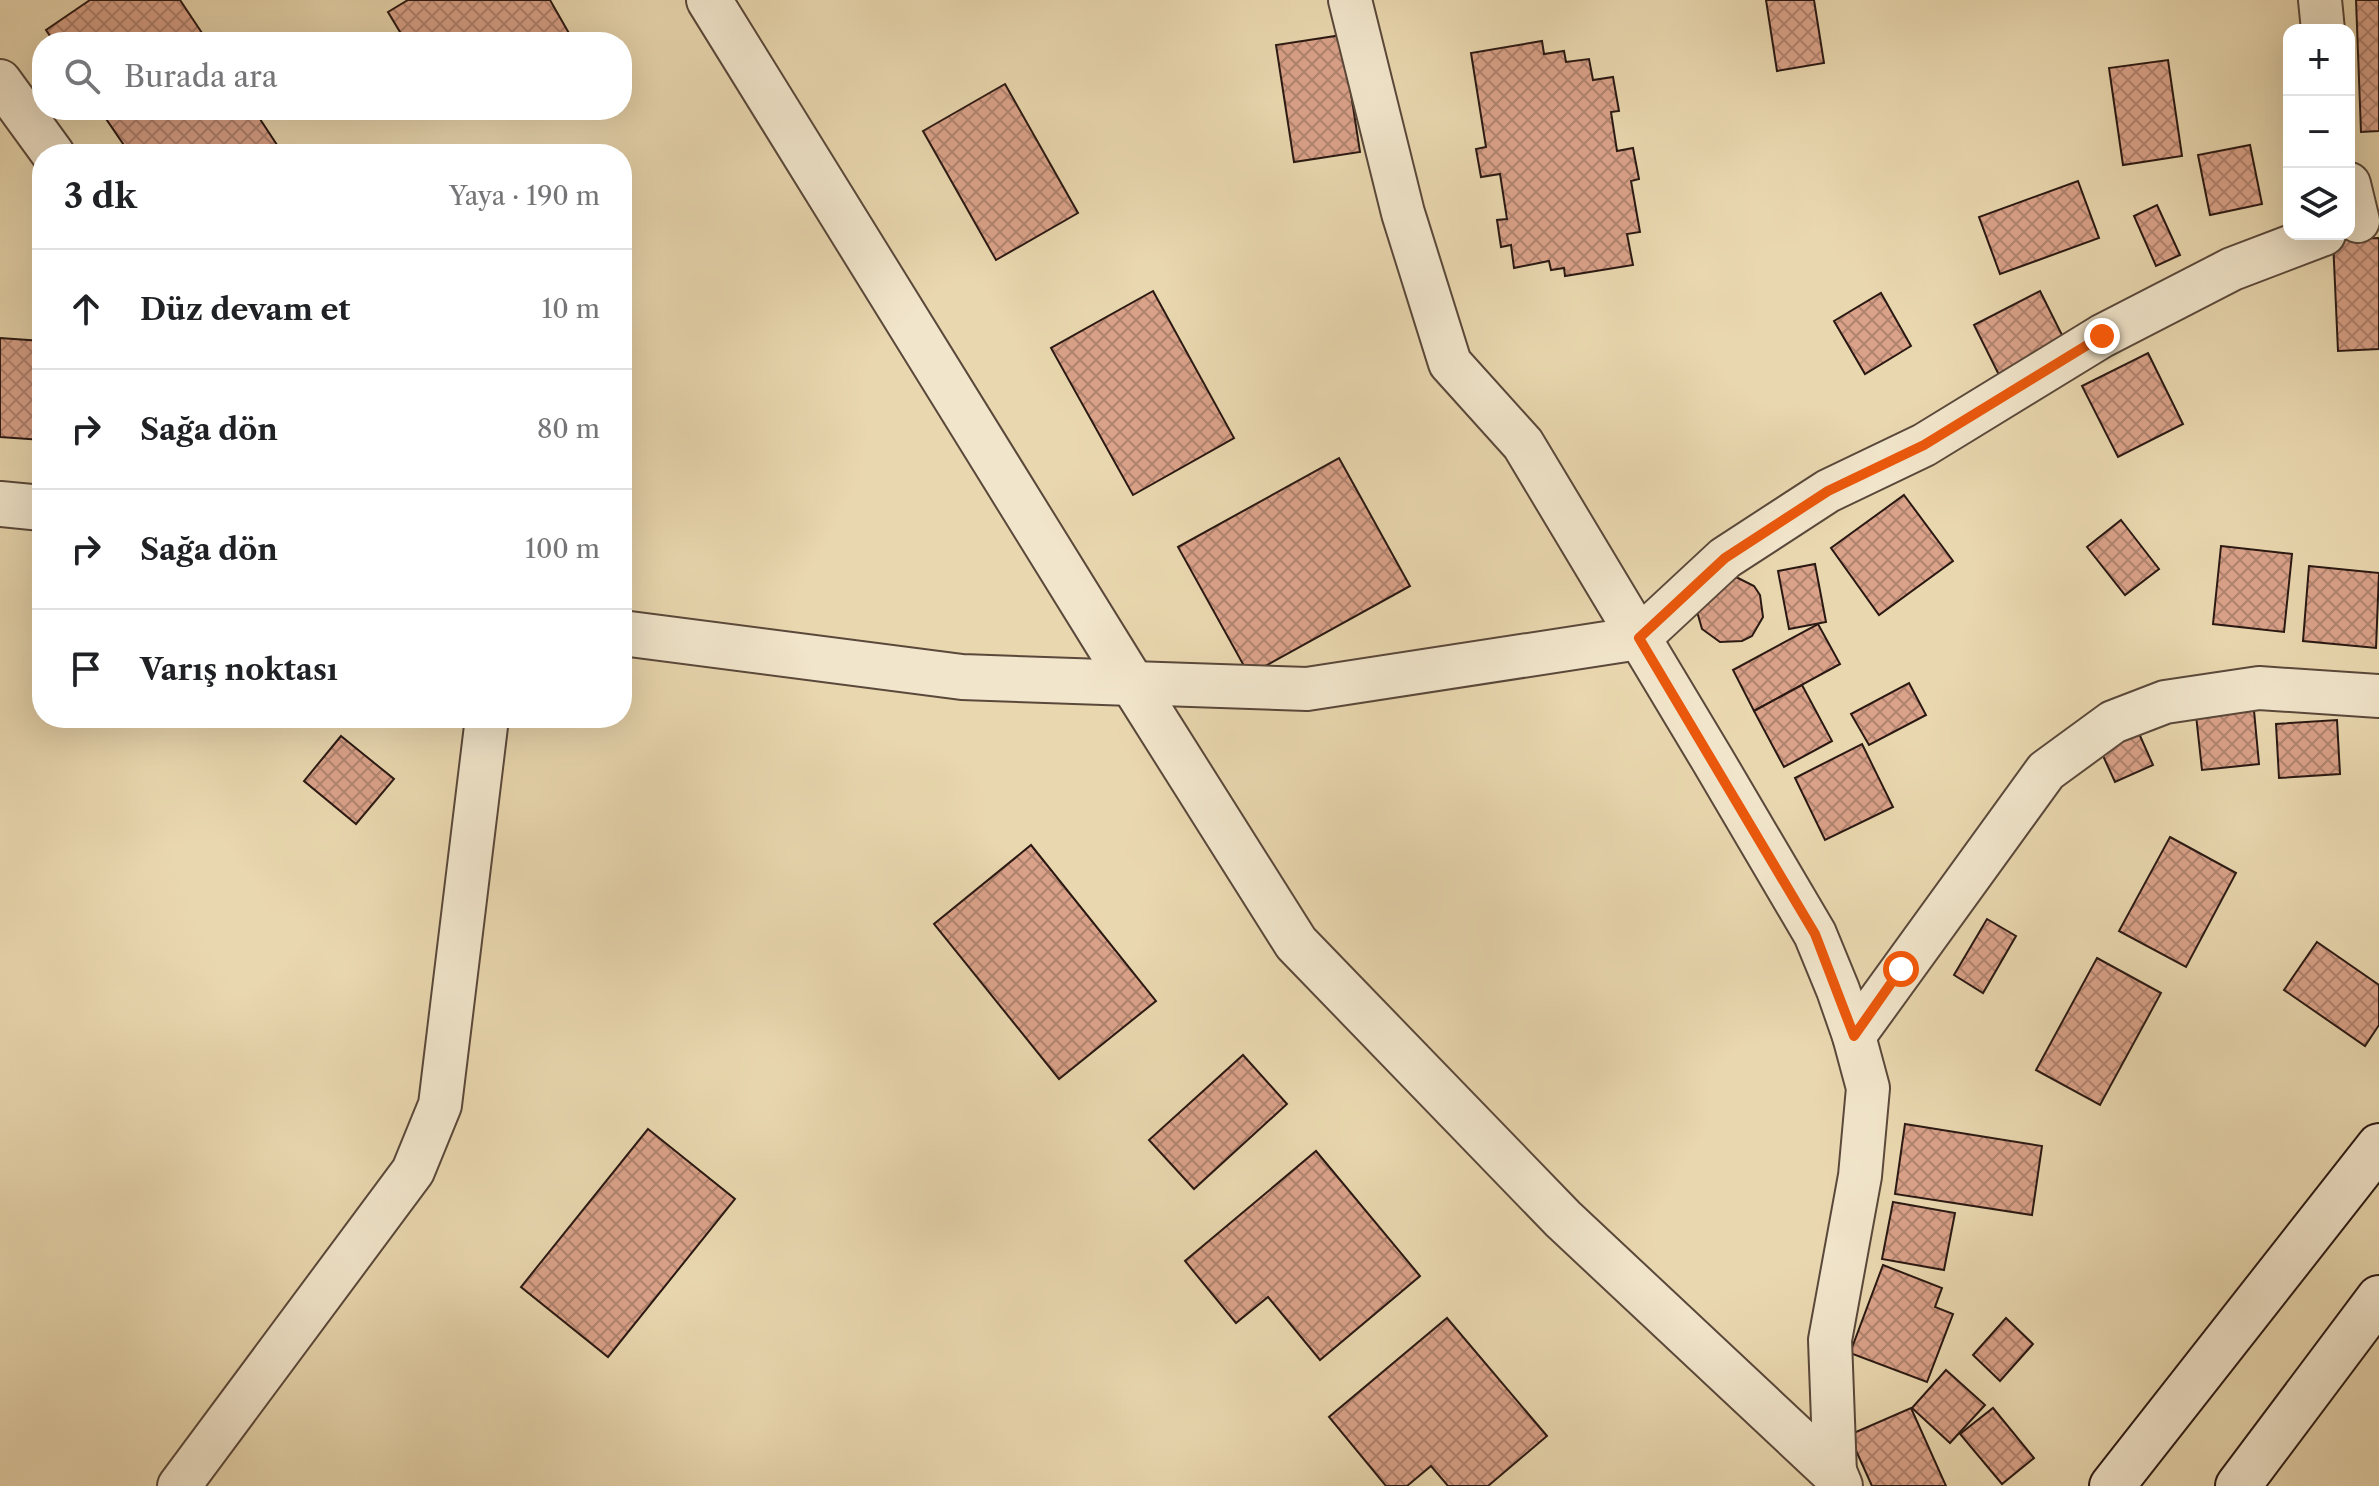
<!DOCTYPE html>
<html lang="tr">
<head>
<meta charset="utf-8">
<style>
  :root { --surface:#fff; --page:#f2f2f2; --text:#202124; --muted:#757577; --line:#e0e0e0 }
  body { margin:0; font-family:"Libre Caslon Text",serif; background:var(--page); color:var(--text) }
  .controls { position:absolute; right:24px; top:24px; display:grid; overflow:hidden; border-radius:16px; box-shadow:0 8px 32px #0002 }
  .controls button { width:72px; height:72px; display:grid; place-items:center; padding:0; border:0; border-bottom:2px solid var(--line); background:var(--surface); color:var(--text); font:40px sans-serif }
  .stop { position:absolute; width:24px; height:24px; margin:-18px; border:6px solid #ea580c; border-radius:50%; background:#fff }
  .stop.end { background:#ea580c; border-color:#fff; box-shadow:0 2px 8px #0008 }
  .list { margin:0; padding:0; list-style:none }
  h2 { display:flex; justify-content:space-between; align-items:center; height:104px; margin:0; padding:0 32px; font-size:34px }
  h2 small { font-size:26px; font-weight:400; color:var(--muted) }
  .list li { display:grid; grid-template-columns:52px 1fr auto; gap:24px; align-items:center; box-sizing:border-box; height:120px; padding:0 32px; border-top:2px solid var(--line) }
  .list b { display:block; font-size:30px; white-space:nowrap }
  .list em { font-size:26px; font-style:normal; color:var(--muted) }
  .icon { flex:none; width:44px; height:44px; fill:none; stroke:currentColor; stroke-width:2; stroke-linecap:round; stroke-linejoin:round }
  .map { position:relative; flex:none; width:2379px; height:1486px; overflow:hidden }
  .search { position:absolute; background:var(--surface); box-shadow:0 8px 32px #0002; left:32px; top:32px; width:600px; height:88px; display:flex; align-items:center; gap:20px; box-sizing:border-box; padding:0 28px; border-radius:32px; color:var(--muted); font-size:30px }
  .panel { position:absolute; background:var(--surface); box-shadow:0 8px 32px #0002; left:32px; top:144px; width:600px; height:584px; border-radius:32px }
  .map>svg:first-child { display:block }
  .building { fill:url(#building-cross-hatch); stroke:#2a1913; stroke-width:2 }
  .lines { fill:none; stroke-linecap:round; stroke-linejoin:round }
  .minor-casing { stroke:#5a483a; stroke-width:46 }
  .tertiary-casing { stroke:#5a483a; stroke-width:48 }
  .secondary-casing { stroke:#2a1913; stroke-width:48 }
  .minor { stroke:#f1e5cb; stroke-width:42 }
  .tertiary { stroke:#f1e5cb; stroke-width:44 }
  .secondary { stroke:#f1e5cb; stroke-width:44 }
  .route { stroke:#ea580c; stroke-width:10 }
</style>
</head>
<body>
<div class="map">
<svg width="2379" height="1486" viewBox="0 0 2379 1486">
  <defs>
    <pattern id="building-cross-hatch" width="8" height="8" patternUnits="userSpaceOnUse" patternTransform="scale(2)"><rect width="8" height="8" fill="#daa289"/><path d="M0 0l8 8M0 8l8-8" fill="none" stroke="#b1836f"/></pattern>
  </defs>
  <rect width="100%" height="100%" fill="#e9d7af"/>
  <filter id="stains"><feTurbulence type="fractalNoise" baseFrequency=".0025" numOctaves="4"/><feColorMatrix values="0 0 0 0 .2 0 0 0 0 .09 0 0 0 0 .02 0 0 0 .5 -.17"/></filter>
  <radialGradient id="worn" r=".72"><stop offset=".6" stop-color="#630" stop-opacity="0"/><stop offset="1" stop-color="#630" stop-opacity=".3"/></radialGradient>
  <g class="building">
    <polygon points="90,0 180,0 208,42 54,42 46,30"/>
    <polygon points="408,0 550,0 574,42 406,42 388,12"/>
    <polygon points="1766,0 1814,0 1824,63 1777,71"/>
    <polygon points="2356,0 2379,0 2379,131 2361,132"/>
    <polygon points="1342,35 1360,152 1294,162 1276,45"/>
    <polygon points="1542,41 1544,54 1564,51 1566,62 1589,59 1593,80 1613,77 1619,111 1611,112 1617,151 1633,148 1639,179 1631,181 1640,232 1627,234 1633,265 1565,276 1564,268 1551,270 1549,261 1514,268 1511,245 1501,247 1497,220 1507,219 1500,174 1481,177 1476,149 1486,147 1471,53"/>
    <polygon points="2168,60 2182,156 2123,165 2109,68"/>
    <polygon points="1005,84 1078,213 996,260 923,131"/>
    <polygon points="100,110 254,110 283,154 130,154"/>
    <polygon points="2250,145 2262,204 2210,215 2198,155"/>
    <polygon points="2078,181 2099,238 2000,274 1979,217"/>
    <polygon points="2157,205 2180,255 2156,266 2134,216"/>
    <polygon points="2379,238 2379,349 2338,351 2333,240"/>
    <polygon points="1153,291 1234,438 1133,495 1051,348"/>
    <polygon points="2040,291 2065,341 1999,375 1974,325"/>
    <polygon points="1881,293 1911,346 1865,374 1834,321"/>
    <polygon points="0,338 42,341 42,440 0,437"/>
    <polygon points="2148,353 2183,424 2118,457 2082,386"/>
    <polygon points="1339,458 1410,586 1249,675 1178,547"/>
    <polygon points="1904,495 1953,561 1879,615 1831,548"/>
    <polygon points="2121,520 2159,569 2125,595 2087,547"/>
    <polygon points="2221,546 2292,554 2284,632 2213,624"/>
    <polygon points="1815,564 1826,622 1789,629 1778,571"/>
    <polygon points="2309,566 2379,573 2376,648 2303,641"/>
    <polygon points="1734,576 1754,586 1760,595 1763,617 1752,636 1742,641 1720,642 1702,629 1696,608"/>
    <polygon points="1818,624 1840,664 1754,711 1733,670"/>
    <polygon points="1909,683 1926,715 1869,745 1851,714"/>
    <polygon points="1802,685 1832,741 1784,767 1754,711"/>
    <polygon points="2253,700 2259,764 2202,770 2195,706"/>
    <polygon points="2337,720 2340,774 2279,778 2276,724"/>
    <polygon points="2137,729 2153,765 2115,782 2099,747"/>
    <polygon points="341,736 394,779 356,824 304,781"/>
    <polygon points="1862,744 1893,807 1825,840 1795,778"/>
    <polygon points="2170,837 2236,873 2186,967 2119,931"/>
    <polygon points="1031,845 1156,1001 1059,1079 934,924"/>
    <polygon points="1987,919 2016,936 1983,993 1954,975"/>
    <polygon points="2317,942 2379,985 2379,1025 2365,1046 2284,990"/>
    <polygon points="2097,958 2161,993 2100,1105 2036,1070"/>
    <polygon points="1243,1055 1287,1104 1194,1189 1149,1140"/>
    <polygon points="1905,1124 2042,1146 2032,1215 1895,1194"/>
    <polygon points="648,1129 735,1199 608,1357 521,1287"/>
    <polygon points="1316,1151 1420,1276 1320,1360 1268,1297 1236,1323 1185,1261"/>
    <polygon points="1893,1202 1955,1213 1944,1270 1882,1259"/>
    <polygon points="1883,1265 1942,1288 1935,1307 1953,1314 1927,1382 1850,1353"/>
    <polygon points="1447,1318 1547,1436 1488,1486 1448,1486 1431,1466 1407,1486 1386,1486 1329,1417"/>
    <polygon points="2006,1318 2033,1344 2000,1381 1973,1355"/>
    <polygon points="1946,1370 1985,1405 1950,1443 1912,1408"/>
    <polygon points="1911,1408 1946,1486 1872,1486 1849,1435"/>
    <polygon points="1993,1408 2034,1458 2002,1484 1960,1434"/>
  </g>
  <g class="lines">
    <defs>
      <g id="minor">
        <polyline points="1350,0 1403,213 1450,363 1523,444 1712,759 1815,934 1838,990 1854,1036 1868,1088 1860,1176 1830,1340 1835,1474"/>
        <polyline points="2320,0 2323,30"/>
        <polyline points="0,81 53,154"/>
        <polyline points="2349,184 2358,221"/>
        <polyline points="1132,683 1307,689 1639,638 1725,558 1828,491 1924,445 2102,336 2232,269 2324,234"/>
        <polyline points="1854,1036 2046,771 2113,722 2165,702 2259,688 2379,696"/>
        <polyline points="179,1486 413,1171 440,1105 487,718"/>
      </g>
      <g id="tertiary">
        <polyline points="709,0 1132,683 1296,943 1563,1219 1835,1474 1840,1486"/>
        <polyline points="0,504 42,508"/>
        <polyline points="622,633 962,677 1132,683"/>
      </g>
      <g id="secondary">
        <polyline points="2112,1486 2379,1146"/>
        <polyline points="2238,1486 2379,1298"/>
      </g>
    </defs>
    <use href="#minor" class="minor-casing"/>
    <use href="#tertiary" class="tertiary-casing"/>
    <use href="#secondary" class="secondary-casing"/>
    <use href="#minor" class="minor"/>
    <use href="#tertiary" class="tertiary"/>
    <use href="#secondary" class="secondary"/>
  </g>
  <g class="lines">
    <polyline class="route" points="1901,969 1854,1036 1815,934 1639,638 1725,558 1828,491 1924,445 2102,336"/>
  </g>
  <rect width="100%" height="100%" filter="url(#stains)"/>
  <rect width="100%" height="100%" fill="url(#worn)"/>
</svg>
<div class="controls">
<button>+</button>
<button>−</button>
<button><svg class="icon" aria-label="layers" viewBox="0 0 24 24"><path d="M12 4l9 5-9 5-9-5zM3 14l9 5 9-5"/></svg></button>
</div>
<div class="stop" style="left:1901px;top:969px"></div>
<div class="stop end" style="left:2102px;top:336px"></div>
<div class="search"><svg class="icon" aria-label="search" viewBox="0 0 24 24"><circle cx="10" cy="10" r="6"/><path d="M15 15l6 6"/></svg>Burada ara</div>
<section class="panel">
<h2>3 dk<small>Yaya · 190 m</small></h2>
<ul class="list">
<li><svg class="icon" aria-label="ahead" viewBox="0 0 24 24"><path d="M12 20V5M6 11l6-6 6 6"/></svg><div><b>Düz devam et</b></div><em>10 m</em></li>
<li><svg class="icon" aria-label="right" viewBox="0 0 24 24"><path d="M7 20v-9h11M14 6l5 5-5 5"/></svg><div><b>Sağa dön</b></div><em>80 m</em></li>
<li><svg class="icon" aria-label="right" viewBox="0 0 24 24"><path d="M7 20v-9h11M14 6l5 5-5 5"/></svg><div><b>Sağa dön</b></div><em>100 m</em></li>
<li><svg class="icon" aria-label="arrive" viewBox="0 0 24 24"><path d="M6 21V4h12l-3 4 3 4H6"/></svg><div><b>Varış noktası</b></div></li>
</ul>
</section>
</div>
</body>
</html>
